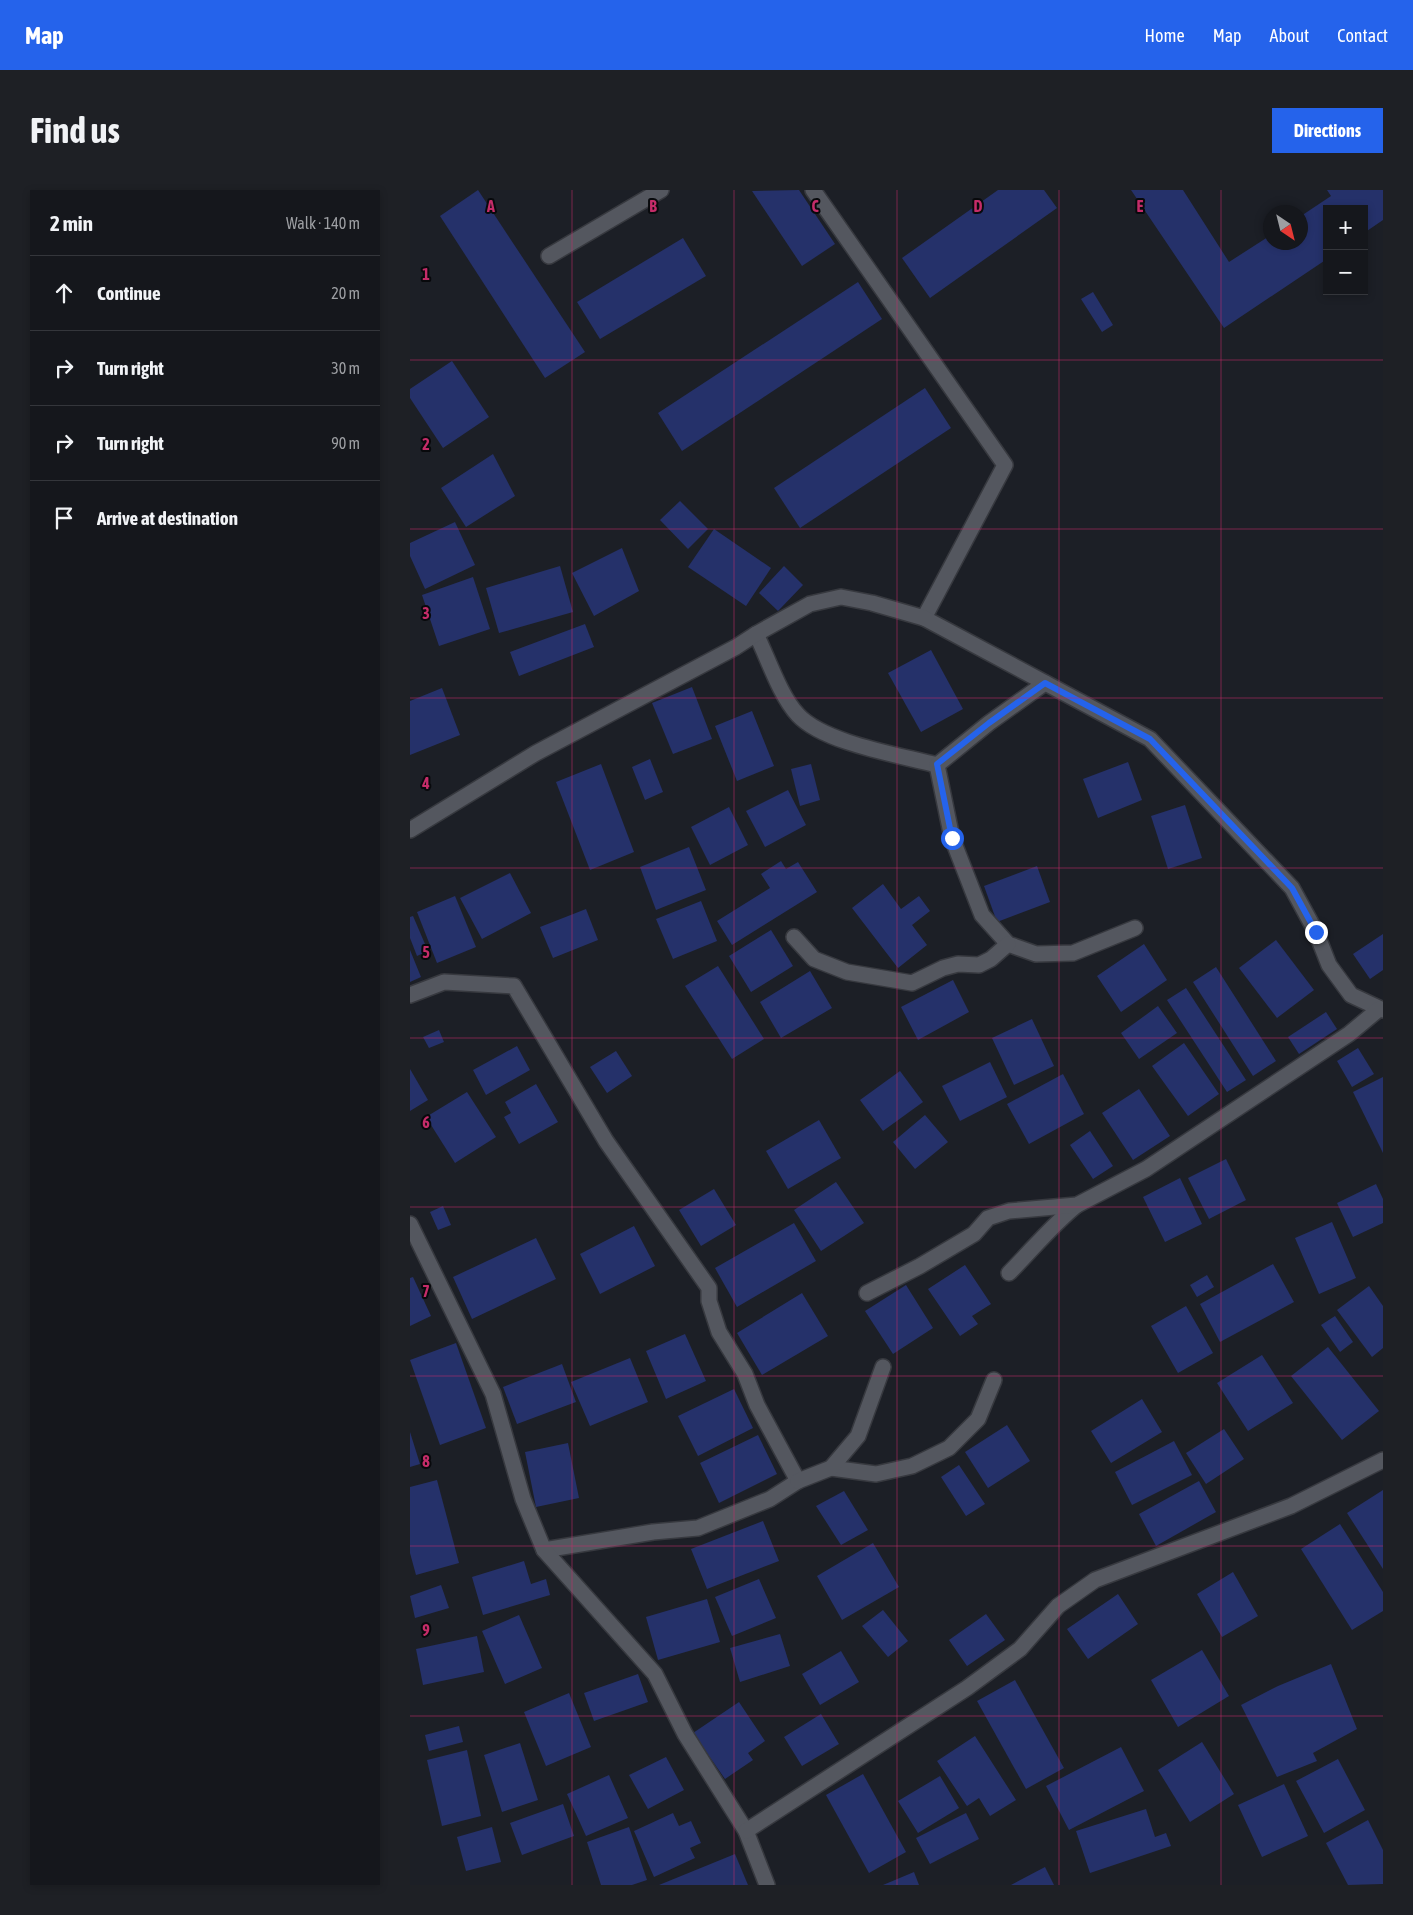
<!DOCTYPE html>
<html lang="en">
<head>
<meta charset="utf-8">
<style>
  :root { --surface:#15171c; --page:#1e2025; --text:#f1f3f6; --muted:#9d9fa3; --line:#34363b; --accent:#2563eb }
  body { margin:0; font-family:"Asap Condensed",sans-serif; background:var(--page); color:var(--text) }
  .controls { position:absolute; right:15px; top:15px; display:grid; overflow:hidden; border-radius:0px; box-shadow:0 2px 8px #0003 }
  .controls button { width:45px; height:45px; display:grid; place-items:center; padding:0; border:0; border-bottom:1px solid var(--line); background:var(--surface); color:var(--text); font:25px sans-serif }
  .compass { position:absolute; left:853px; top:15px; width:45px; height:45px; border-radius:50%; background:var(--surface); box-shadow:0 2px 8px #0003; rotate:145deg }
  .stop { position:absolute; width:15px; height:15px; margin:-11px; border:4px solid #2563eb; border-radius:50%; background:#fff }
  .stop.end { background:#2563eb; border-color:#fff; box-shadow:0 1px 5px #0008 }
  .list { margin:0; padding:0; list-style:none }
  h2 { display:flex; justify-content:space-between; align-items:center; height:65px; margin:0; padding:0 20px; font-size:21px }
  h2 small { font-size:16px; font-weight:400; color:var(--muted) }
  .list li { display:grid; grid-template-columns:32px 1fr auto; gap:15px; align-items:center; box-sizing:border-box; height:75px; padding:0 20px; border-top:1px solid var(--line) }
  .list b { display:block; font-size:19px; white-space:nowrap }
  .list em { font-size:16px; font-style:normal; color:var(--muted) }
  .icon { flex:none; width:28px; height:28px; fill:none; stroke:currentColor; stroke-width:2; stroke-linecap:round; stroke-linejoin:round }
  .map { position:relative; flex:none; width:973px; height:1695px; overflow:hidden; border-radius:0px }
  header { display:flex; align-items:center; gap:30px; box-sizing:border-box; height:70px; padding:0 25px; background:var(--accent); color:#fff }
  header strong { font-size:24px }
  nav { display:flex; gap:28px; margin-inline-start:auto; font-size:18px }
  .intro { display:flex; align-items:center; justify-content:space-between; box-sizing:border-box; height:120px; padding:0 30px }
  h1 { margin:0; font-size:35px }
  .button { padding:12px 22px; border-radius:0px; background:var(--accent); color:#fff; font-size:18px; font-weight:700 }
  main { display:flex; gap:30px; padding:0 30px }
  aside { flex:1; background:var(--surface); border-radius:0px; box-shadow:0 2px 8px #0003 }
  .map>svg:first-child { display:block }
  .building { fill:#25316a }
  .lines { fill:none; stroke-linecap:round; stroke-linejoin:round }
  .minor-casing { stroke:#37393f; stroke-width:18 }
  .minor { stroke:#54575f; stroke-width:15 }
  .route { stroke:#2563eb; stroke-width:6 }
  .grid { fill:none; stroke:#c52c69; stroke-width:1; stroke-opacity:0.55 }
  .grid-label { font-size:16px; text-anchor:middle; font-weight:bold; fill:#c52c69; stroke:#08090c; stroke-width:4; stroke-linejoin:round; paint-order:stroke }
</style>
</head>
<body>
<header>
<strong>Map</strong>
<nav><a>Home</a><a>Map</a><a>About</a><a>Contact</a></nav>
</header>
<div class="intro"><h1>Find us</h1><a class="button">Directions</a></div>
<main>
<aside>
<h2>2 min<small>Walk · 140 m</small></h2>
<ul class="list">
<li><svg class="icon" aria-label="ahead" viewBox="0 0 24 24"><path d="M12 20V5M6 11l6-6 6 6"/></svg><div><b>Continue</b></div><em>20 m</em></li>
<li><svg class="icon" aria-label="right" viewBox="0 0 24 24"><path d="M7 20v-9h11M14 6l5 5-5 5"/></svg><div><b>Turn right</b></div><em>30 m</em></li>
<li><svg class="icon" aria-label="right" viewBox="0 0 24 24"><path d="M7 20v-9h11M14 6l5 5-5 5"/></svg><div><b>Turn right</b></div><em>90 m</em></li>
<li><svg class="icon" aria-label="arrive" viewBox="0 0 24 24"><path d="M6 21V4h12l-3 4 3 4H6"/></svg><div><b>Arrive at destination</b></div></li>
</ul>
</aside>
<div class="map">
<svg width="973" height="1695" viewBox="0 0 973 1695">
  <rect width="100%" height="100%" fill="#1c1f26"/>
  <g class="building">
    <polygon points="68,0 175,162 135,188 30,26"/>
    <polygon points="389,0 425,54 392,76 342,1"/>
    <polygon points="588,0 634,0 647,18 520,108 492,68"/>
    <polygon points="721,0 773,0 819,72 861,45 861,52 891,52 891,26 921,6 917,0 973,0 973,30 954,43 954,19 917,19 917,69 814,138"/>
    <polygon points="273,48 296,86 190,149 167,112"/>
    <polygon points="448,92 472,129 272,261 248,223"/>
    <polygon points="683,102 703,135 692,142 671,109"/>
    <polygon points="42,171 79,227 33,258 0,208 0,199"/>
    <polygon points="515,198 541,238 390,338 364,298"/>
    <polygon points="83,264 105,306 56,337 31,298"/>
    <polygon points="270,311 298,339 278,359 250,330"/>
    <polygon points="45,332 65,375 15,399 0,366 0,353"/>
    <polygon points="304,339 361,378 336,416 278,377"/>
    <polygon points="212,358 229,401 184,426 162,383"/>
    <polygon points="150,376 163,422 89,443 76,398"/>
    <polygon points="374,376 393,395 368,421 349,403"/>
    <polygon points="63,387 80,439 29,456 12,405"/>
    <polygon points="175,434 184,457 109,486 100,462"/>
    <polygon points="521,460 553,519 511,542 478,483"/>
    <polygon points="282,497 302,549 263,564 242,513"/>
    <polygon points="32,498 50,545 0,565 0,511"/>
    <polygon points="342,521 364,576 327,591 305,536"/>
    <polygon points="240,569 253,602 235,610 222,577"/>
    <polygon points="718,572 732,610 688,628 673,589"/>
    <polygon points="191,574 224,662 180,680 146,592"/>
    <polygon points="401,574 410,610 390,616 381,579"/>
    <polygon points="378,600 396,635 355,657 336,621"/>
    <polygon points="775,615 792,668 758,679 741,626"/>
    <polygon points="319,617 338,655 300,675 281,637"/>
    <polygon points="279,657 296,700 246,720 230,677"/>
    <polygon points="371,671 376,679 388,672 407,702 322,755 307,731 360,698 351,684"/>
    <polygon points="627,676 640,712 587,732 574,696"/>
    <polygon points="100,683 121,723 72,749 50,708"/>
    <polygon points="473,694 491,719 509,706 520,721 502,735 517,755 488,778 442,718"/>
    <polygon points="45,706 66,757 27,773 7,722"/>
    <polygon points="291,711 307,751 263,769 246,729"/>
    <polygon points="176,719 188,750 143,768 130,737"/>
    <polygon points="3,726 18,761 7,766 0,748 0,727"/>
    <polygon points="361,740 383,776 341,802 319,766"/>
    <polygon points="973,744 973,780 960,789 943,764"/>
    <polygon points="866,750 904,800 867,828 829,778"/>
    <polygon points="734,754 757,790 711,822 687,786"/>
    <polygon points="0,760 11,787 0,792"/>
    <polygon points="308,776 354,849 322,869 275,796"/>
    <polygon points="806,777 866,871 843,886 783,792"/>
    <polygon points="400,781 422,818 371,848 350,812"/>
    <polygon points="543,790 559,822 508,850 491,817"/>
    <polygon points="776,798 836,890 817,902 757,810"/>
    <polygon points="748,816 767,843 729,869 711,843"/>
    <polygon points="916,822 927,839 889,864 878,847"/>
    <polygon points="622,829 644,876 604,895 582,848"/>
    <polygon points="29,840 34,852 19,858 13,847"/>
    <polygon points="774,853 809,904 778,926 742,876"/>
    <polygon points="107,856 120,880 76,905 63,880"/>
    <polygon points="948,858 964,884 942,897 927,871"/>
    <polygon points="206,861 222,886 197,903 180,877"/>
    <polygon points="580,872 597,907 550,931 532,896"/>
    <polygon points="0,879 18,910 0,921"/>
    <polygon points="490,881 513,912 473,941 450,910"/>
    <polygon points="653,884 674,924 619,954 597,914"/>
    <polygon points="973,887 973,963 943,902"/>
    <polygon points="126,894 148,932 109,954 94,927 101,923 95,912"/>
    <polygon points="729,899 760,946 723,970 692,923"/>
    <polygon points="57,902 86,947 45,973 16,927"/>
    <polygon points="515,925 538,952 505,979 483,952"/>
    <polygon points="409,930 431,968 378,999 356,961"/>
    <polygon points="680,941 703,976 683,989 660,955"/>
    <polygon points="816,969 836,1010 799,1029 778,988"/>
    <polygon points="770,988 792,1034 755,1052 733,1007"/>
    <polygon points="426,992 454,1033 411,1061 384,1020"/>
    <polygon points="966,994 973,1009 973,1033 943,1047 927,1013"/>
    <polygon points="304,999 326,1035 291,1056 269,1020"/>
    <polygon points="33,1016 41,1035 28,1040 20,1022"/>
    <polygon points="922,1032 946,1088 909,1104 885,1048"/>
    <polygon points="384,1033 406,1071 327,1117 305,1078"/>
    <polygon points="224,1036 245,1076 190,1104 170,1064"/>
    <polygon points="126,1048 146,1089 62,1129 43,1087"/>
    <polygon points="863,1074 884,1112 810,1152 790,1114"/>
    <polygon points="555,1075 581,1114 562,1126 568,1134 550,1146 518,1099"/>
    <polygon points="797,1085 804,1097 787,1107 780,1095"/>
    <polygon points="3,1087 21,1126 0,1136 0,1088"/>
    <polygon points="496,1095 523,1138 483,1164 455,1121"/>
    <polygon points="959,1096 973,1116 973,1158 962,1167 927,1120"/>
    <polygon points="392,1103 418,1146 352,1185 327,1143"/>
    <polygon points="776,1116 803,1163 768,1183 741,1136"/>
    <polygon points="925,1126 943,1152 930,1162 911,1135"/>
    <polygon points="275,1144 296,1191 256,1209 236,1161"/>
    <polygon points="46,1153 76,1238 30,1255 0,1170"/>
    <polygon points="918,1157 969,1221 932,1250 881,1186"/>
    <polygon points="852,1165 883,1213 838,1241 807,1193"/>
    <polygon points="220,1168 238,1212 180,1236 161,1192"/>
    <polygon points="152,1174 166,1212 107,1234 93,1197"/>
    <polygon points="324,1199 343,1238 288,1266 268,1226"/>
    <polygon points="732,1209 752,1242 701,1273 681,1241"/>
    <polygon points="597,1235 620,1271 578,1298 555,1262"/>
    <polygon points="814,1239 834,1269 796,1294 776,1263"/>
    <polygon points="0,1242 10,1274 0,1277"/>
    <polygon points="348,1245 367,1284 309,1313 290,1273"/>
    <polygon points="764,1251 782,1285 722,1315 705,1282"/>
    <polygon points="158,1253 169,1308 126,1317 115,1262"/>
    <polygon points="549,1275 575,1314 556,1326 531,1287"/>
    <polygon points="27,1290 49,1373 6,1385 0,1363 0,1297"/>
    <polygon points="789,1291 806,1322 746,1356 729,1324"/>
    <polygon points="973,1300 973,1379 937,1323"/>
    <polygon points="434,1301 458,1340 431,1355 406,1316"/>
    <polygon points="353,1331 369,1371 297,1399 281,1359"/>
    <polygon points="930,1334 973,1402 973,1421 942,1440 891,1359"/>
    <polygon points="463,1353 489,1397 432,1430 407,1386"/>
    <polygon points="114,1371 121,1394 136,1389 140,1405 73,1425 62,1387"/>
    <polygon points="823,1382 848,1426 812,1447 787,1404"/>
    <polygon points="349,1389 366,1428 322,1446 305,1407"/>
    <polygon points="31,1395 39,1418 5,1428 0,1406"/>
    <polygon points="708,1404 728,1434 678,1469 657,1439"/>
    <polygon points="297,1409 310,1452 248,1470 236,1427"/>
    <polygon points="473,1420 498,1451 478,1467 452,1436"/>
    <polygon points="576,1424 595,1450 557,1476 539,1450"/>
    <polygon points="109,1425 132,1478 95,1494 72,1441"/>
    <polygon points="370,1444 380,1476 330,1492 320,1458"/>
    <polygon points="67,1446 74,1482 13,1495 6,1459"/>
    <polygon points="792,1460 819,1506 768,1537 741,1490"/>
    <polygon points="431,1461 449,1492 410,1515 392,1484"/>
    <polygon points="921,1474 947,1539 903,1563 907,1571 867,1587 831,1515 868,1496"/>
    <polygon points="228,1484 238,1512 184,1531 174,1503"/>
    <polygon points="605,1490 654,1578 616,1599 567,1511"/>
    <polygon points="159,1503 181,1557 136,1576 114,1522"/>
    <polygon points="329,1512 355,1551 338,1563 343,1570 315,1589 283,1543"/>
    <polygon points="411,1524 429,1554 392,1576 374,1547"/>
    <polygon points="49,1536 53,1552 19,1561 15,1545"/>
    <polygon points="565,1546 606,1610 580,1626 569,1608 557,1616 527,1571"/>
    <polygon points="792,1552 824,1604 780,1632 748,1580"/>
    <polygon points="110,1553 128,1610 92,1622 74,1565"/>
    <polygon points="711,1557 734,1601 659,1640 636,1596"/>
    <polygon points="57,1560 71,1626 32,1636 17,1570"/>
    <polygon points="256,1567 274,1600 238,1619 219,1585"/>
    <polygon points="928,1569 955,1620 914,1643 886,1591"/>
    <polygon points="453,1584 496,1662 459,1683 416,1605"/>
    <polygon points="199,1585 218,1628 176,1646 157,1604"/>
    <polygon points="530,1586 549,1618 508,1643 488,1611"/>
    <polygon points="874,1594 898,1646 852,1667 828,1615"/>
    <polygon points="153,1614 164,1646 112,1665 100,1633"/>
    <polygon points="736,1619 745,1647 756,1643 761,1656 680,1683 666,1641"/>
    <polygon points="263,1623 269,1636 281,1631 291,1653 280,1658 285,1668 244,1687 224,1641"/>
    <polygon points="556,1623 569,1649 520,1674 506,1648"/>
    <polygon points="958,1630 973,1660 973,1694 938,1695 916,1653"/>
    <polygon points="82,1637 91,1672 56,1681 47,1647"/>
    <polygon points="219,1637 237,1690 222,1695 191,1695 177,1652"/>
    <polygon points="325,1664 338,1695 249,1695"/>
    <polygon points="635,1677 644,1695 601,1695"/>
    <polygon points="504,1682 509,1695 473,1695"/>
  </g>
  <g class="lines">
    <defs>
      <g id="minor">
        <polyline points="403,0 595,275 514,428"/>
        <polyline points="139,66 251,0"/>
        <path d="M346 444C358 468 370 506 388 525 414 553 489 565 527 575"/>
        <polyline points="635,493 579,533 527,575 542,648 572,725 598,754 626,764 663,763 725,738"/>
        <polyline points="0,640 126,563 326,457 346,444 400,414 431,407 462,413 514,428 740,549 882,698 906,742 919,775 941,805 973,820"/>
        <polyline points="384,747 404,769 437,782 502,793 533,778 548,774 569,775 581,769 598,754"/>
        <polyline points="0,805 34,792 104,796 196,951 299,1098 299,1111 309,1142 335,1184 347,1215 388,1291 360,1309 288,1338 243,1342 134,1360"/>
        <polyline points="0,1034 83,1204 113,1309 134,1360 245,1484 275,1544 336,1641 357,1695"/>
        <path d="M599 1083C622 1060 642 1035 667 1015"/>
        <polyline points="457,1103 510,1076 564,1044 578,1028 599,1021 667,1015 736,979 939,844 969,819"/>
        <polyline points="421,1278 466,1284 502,1276 539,1258 568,1229 584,1190"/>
        <polyline points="388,1291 421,1278 448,1246 473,1177"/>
        <polyline points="336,1641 557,1498 610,1459 648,1416 685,1390 881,1316 973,1270"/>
      </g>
    </defs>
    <use href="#minor" class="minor-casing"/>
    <use href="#minor" class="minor"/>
  </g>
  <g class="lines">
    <polyline class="route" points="542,648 527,574 579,533 635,493 740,549 882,698 906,742"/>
  </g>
  <path class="grid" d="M162 0V1695M324 0V1695M487 0V1695M649 0V1695M811 0V1695M0 170H973M0 339H973M0 508H973M0 678H973M0 848H973M0 1017H973M0 1186H973M0 1356H973M0 1526H973"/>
  <g class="grid-label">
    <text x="81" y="22">A</text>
    <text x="243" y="22">B</text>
    <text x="405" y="22">C</text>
    <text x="568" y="22">D</text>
    <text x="730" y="22">E</text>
    <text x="16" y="90">1</text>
    <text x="16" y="260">2</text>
    <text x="16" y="429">3</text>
    <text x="16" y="599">4</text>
    <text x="16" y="768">5</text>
    <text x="16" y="938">6</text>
    <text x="16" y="1107">7</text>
    <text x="16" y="1277">8</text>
    <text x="16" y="1446">9</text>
  </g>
</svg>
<div class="controls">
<button>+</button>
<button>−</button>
</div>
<svg class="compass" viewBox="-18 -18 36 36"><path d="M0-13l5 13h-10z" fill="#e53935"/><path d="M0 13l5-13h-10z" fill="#9d9fa3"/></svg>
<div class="stop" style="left:542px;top:648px"></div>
<div class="stop end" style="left:906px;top:742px"></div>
</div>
</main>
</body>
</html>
